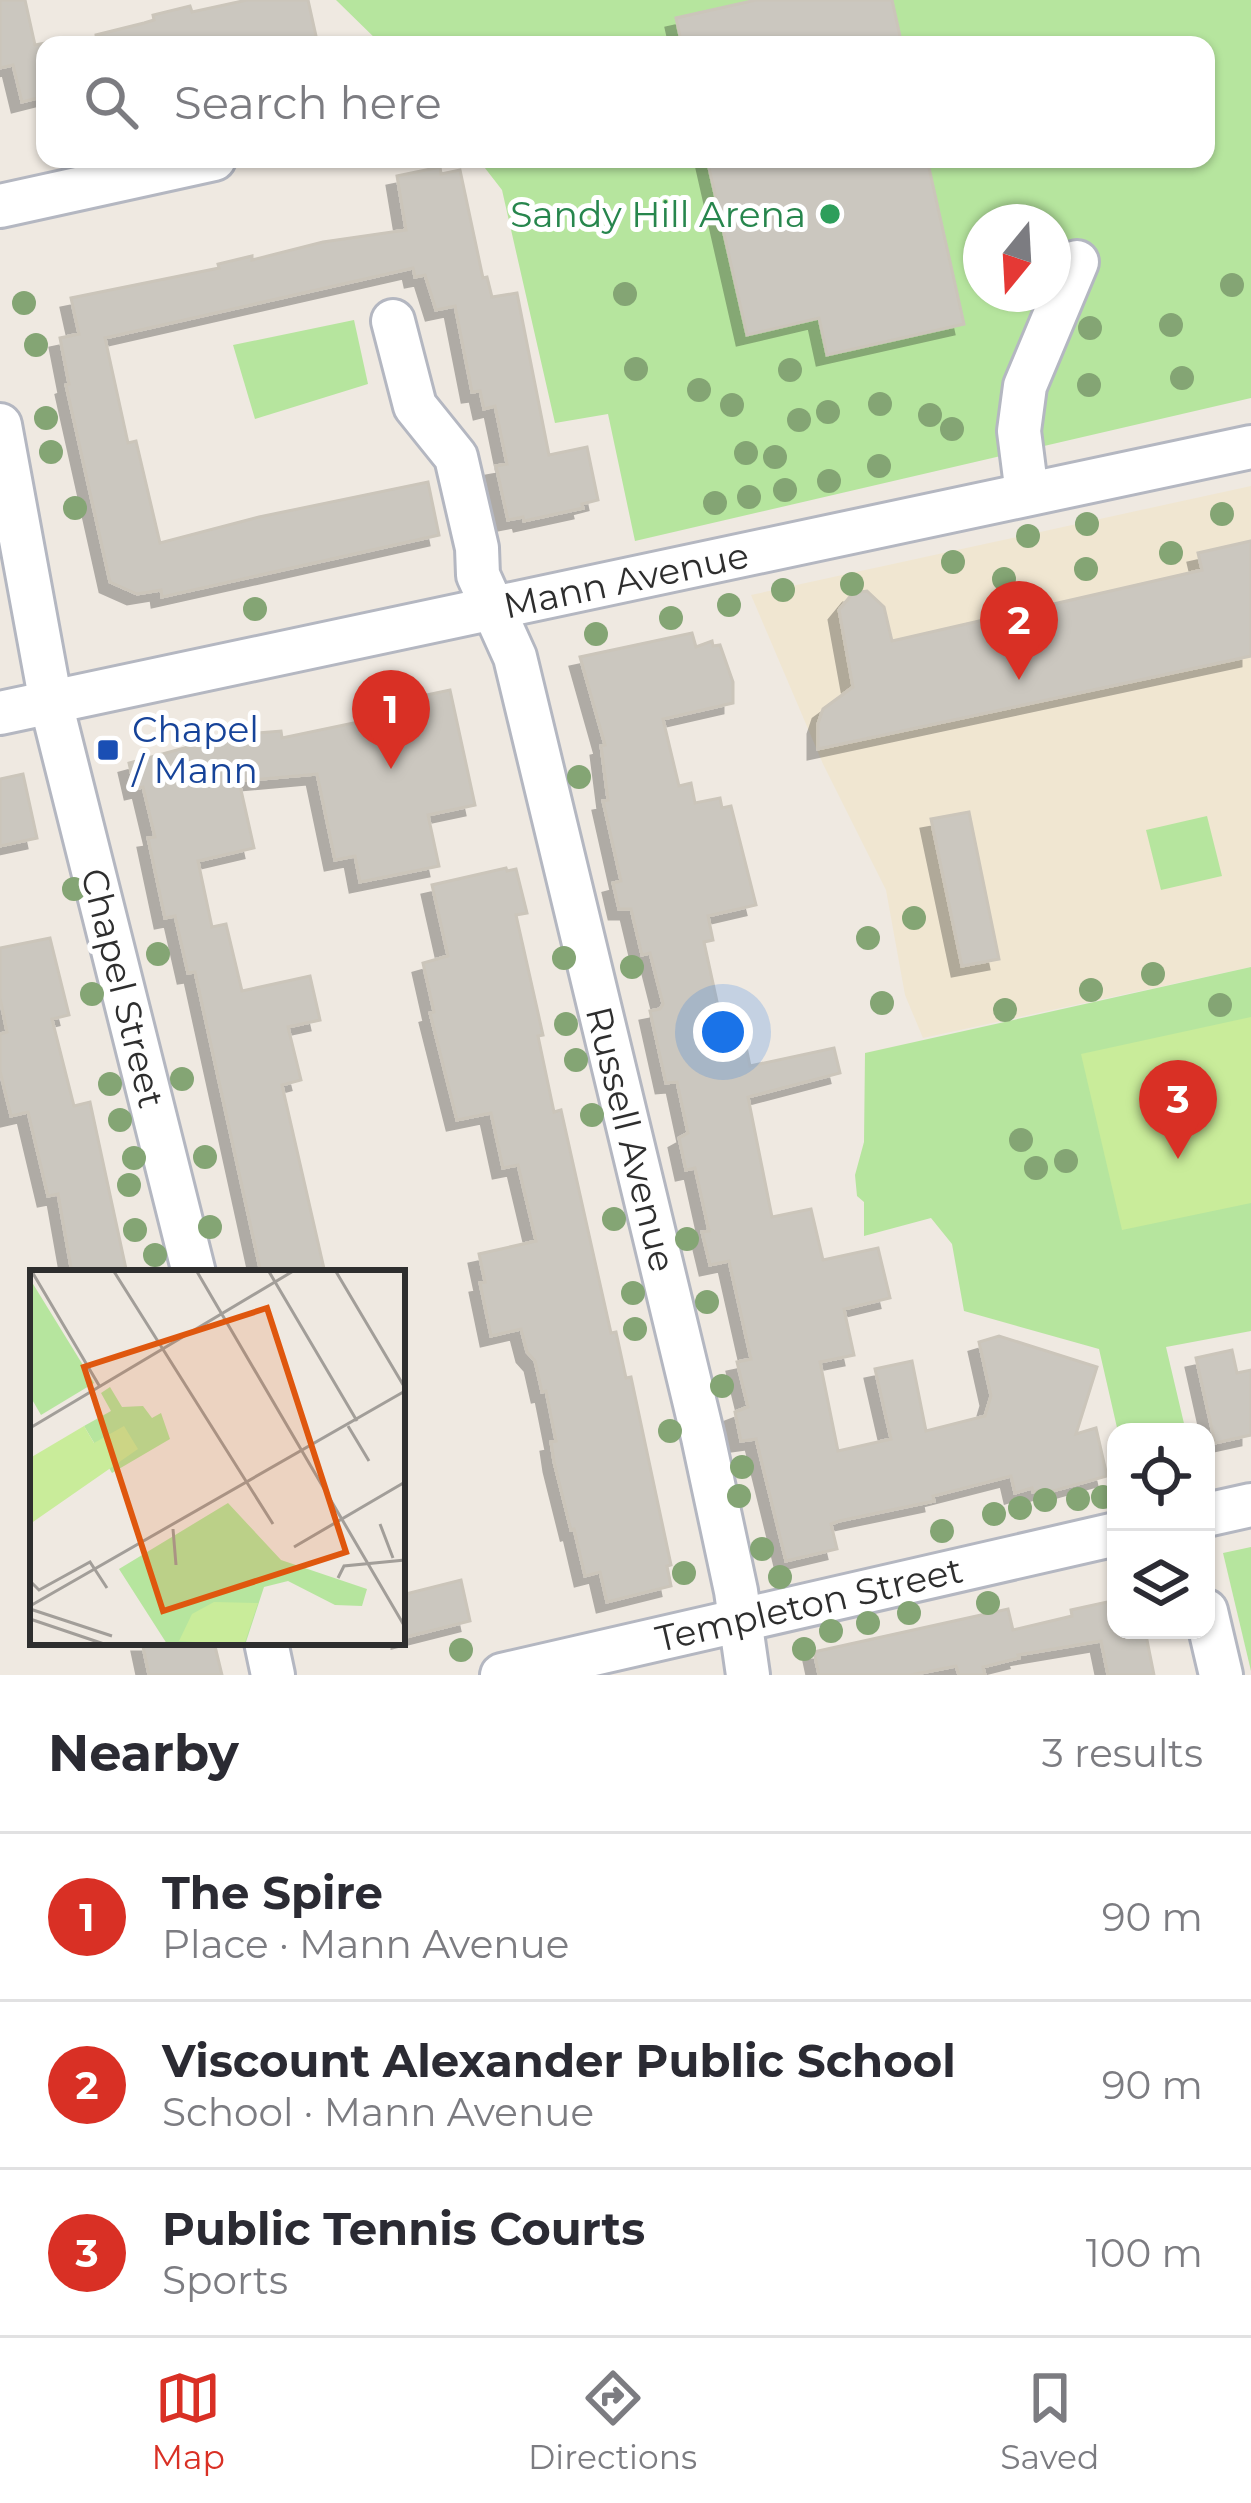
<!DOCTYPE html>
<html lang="en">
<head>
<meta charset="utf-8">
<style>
  :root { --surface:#fff; --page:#f2f2f3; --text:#2b2b33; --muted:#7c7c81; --line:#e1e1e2; --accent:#d93025 }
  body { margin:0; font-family:Montserrat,sans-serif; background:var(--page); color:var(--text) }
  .controls { position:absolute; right:36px; bottom:36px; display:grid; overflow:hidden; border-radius:24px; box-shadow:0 3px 9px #0004 }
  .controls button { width:108px; height:108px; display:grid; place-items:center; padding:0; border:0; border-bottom:3px solid var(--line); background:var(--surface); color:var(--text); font:60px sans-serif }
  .compass { position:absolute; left:963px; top:204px; width:108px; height:108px; border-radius:50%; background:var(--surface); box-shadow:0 3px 9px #0004; rotate:198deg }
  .you { position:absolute; left:723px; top:1032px; width:42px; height:42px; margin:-30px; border:9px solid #fff; border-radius:50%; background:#1a73e8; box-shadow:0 0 0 18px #1a73e833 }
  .badge { display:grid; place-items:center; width:78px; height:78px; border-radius:50%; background:var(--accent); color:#fff; font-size:39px; font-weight:700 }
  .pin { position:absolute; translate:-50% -99px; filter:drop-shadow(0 3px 6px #0008) }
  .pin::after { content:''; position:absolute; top:63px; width:42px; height:36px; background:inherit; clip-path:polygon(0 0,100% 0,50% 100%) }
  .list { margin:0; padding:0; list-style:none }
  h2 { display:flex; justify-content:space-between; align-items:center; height:156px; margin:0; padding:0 48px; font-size:51px }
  h2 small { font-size:39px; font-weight:400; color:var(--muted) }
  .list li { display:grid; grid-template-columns:78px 1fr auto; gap:36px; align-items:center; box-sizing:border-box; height:168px; padding:0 48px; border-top:3px solid var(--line) }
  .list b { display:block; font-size:45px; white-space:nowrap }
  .list p { margin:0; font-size:39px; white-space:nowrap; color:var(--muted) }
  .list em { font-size:39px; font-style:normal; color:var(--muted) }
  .icon { flex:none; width:66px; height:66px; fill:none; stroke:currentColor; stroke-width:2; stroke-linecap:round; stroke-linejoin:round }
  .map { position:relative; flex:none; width:1251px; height:1675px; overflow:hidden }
  .search { position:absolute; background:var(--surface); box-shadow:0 3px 9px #0004; left:36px; right:36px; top:36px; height:132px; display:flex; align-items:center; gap:30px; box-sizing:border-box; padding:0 42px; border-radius:24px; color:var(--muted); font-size:45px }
  .sheet { height:660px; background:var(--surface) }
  nav { display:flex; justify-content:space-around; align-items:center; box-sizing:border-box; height:168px; border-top:3px solid var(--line); background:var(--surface); font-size:33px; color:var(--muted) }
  nav a { display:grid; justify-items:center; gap:6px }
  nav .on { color:var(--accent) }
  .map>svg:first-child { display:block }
  .education { fill:#f0e6d1 }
  .green { fill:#b6e59e; fill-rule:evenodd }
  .pitch { fill:#c9ec9a }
  .building { fill:#cbc7bf; stroke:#cbc5ba; stroke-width:3; filter:url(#shadow) }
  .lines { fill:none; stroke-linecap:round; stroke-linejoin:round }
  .minor-casing { stroke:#b4b7c1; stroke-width:48 }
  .minor { stroke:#fff; stroke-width:42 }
  .tree { fill:#84a574 }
  .leisure-dot { fill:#2e9e5b; stroke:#fff; stroke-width:4.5 }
  .transit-dot { fill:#1a4fb4; stroke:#fff; stroke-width:4.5 }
  .labels { text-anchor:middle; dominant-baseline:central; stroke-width:10; stroke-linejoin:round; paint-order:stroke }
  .leisure-label { font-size:36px; fill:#27864d; stroke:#fff; text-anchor:end }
  .street-label { font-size:36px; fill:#2e2e2e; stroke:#fff }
  .transit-label { font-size:36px; fill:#164399; stroke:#fff; text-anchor:start }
  .inset-road { fill:none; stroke:#a29e99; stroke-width:3 }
  .view { fill:#df570e; fill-opacity:0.15; stroke:#df570e; stroke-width:6 }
  .inset-edge { fill:none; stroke:#2e2e2e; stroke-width:6 }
</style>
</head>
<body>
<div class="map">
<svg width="1251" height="1675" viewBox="0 0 1251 1675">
  <defs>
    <filter id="shadow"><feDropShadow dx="-10" dy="10" stdDeviation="0" flood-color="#0004"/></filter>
  </defs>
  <rect width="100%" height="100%" fill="#efe9e1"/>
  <polygon class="education" points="1251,486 1251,967 923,1038 905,995 886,890 823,764 751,595"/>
  <g class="green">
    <path d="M336 0H1251V398L635 541 608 414 555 423 502 190 478 159H1206V45H382ZM981 222H1053V294H981Z"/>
    <polygon points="354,320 368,384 255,419 233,345"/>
    <polygon points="1207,816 1222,876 1161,890 1146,830"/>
    <polygon points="1251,967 1251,1331 1166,1347 1186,1432 1118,1432 1099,1349 964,1311 952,1244 931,1218 864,1236 864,1202 857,1196 855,1175 864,1142 865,1053"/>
    <polygon points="1251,1547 1251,1671 1223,1553"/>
  </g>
  <polygon class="pitch" points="1251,1017 1251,1203 1122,1230 1081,1054"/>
  <g class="building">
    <polygon points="0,0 25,0 35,45 45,43 45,96 22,102 13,65 0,68"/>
    <polygon points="247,0 308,0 318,45 97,45 96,35 144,23 154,20 153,15 190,6 192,12"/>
    <polygon points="756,0 892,0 902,45 682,45 676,18"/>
    <polygon points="707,159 927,159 964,324 827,355 819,318 747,335"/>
    <polygon points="440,167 441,174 460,170 483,278 487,277 492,297 517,293 549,455 587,447 598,500 582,504 583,508 524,521 523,517 508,520 496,466 507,464 495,406 484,409 480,391 472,392 455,306 436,310 425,275 415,277 413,268 105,338 128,443 136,441 160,543 259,517 428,482 439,535 162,597 161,590 137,594 110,582 66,385 69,384 60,338 79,334 71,298 219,268 218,264 252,256 252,260 323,242 406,230 397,176"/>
    <polygon points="1251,541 1251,656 818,749 818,724 823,709 853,687 839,610 853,593 867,591 884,607 892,641 1202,570 1198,553"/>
    <polygon points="692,633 696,647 712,641 713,646 720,645 733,682 733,703 663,719 679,786 691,783 695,803 720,798 722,808 731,806 756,905 708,916 713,940 704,942 726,1043 745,1042 750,1066 834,1048 840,1073 748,1097 772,1217 811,1209 823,1260 878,1248 890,1298 844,1309 854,1355 820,1362 838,1451 891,1439 875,1369 912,1361 926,1431 985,1416 991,1396 979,1342 999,1336 1097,1367 1076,1434 1096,1428 1107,1476 1046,1493 1045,1489 1033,1492 1032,1488 1015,1493 1011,1476 933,1496 934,1501 839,1521 831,1524 837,1549 786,1561 756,1439 741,1441 735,1412 748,1407 737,1362 751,1359 729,1261 710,1265 702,1232 709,1231 695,1168 686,1170 679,1138 688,1133 677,1082 666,1083 650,1011 660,1009 663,1004 650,953 642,955 631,909 619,909 613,883 621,881 603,801 608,800 601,746 605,745 580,657"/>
    <polygon points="450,690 475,805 428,815 439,866 360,882 355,856 335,860 317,774 239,781 254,848 198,861 212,927 226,924 242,991 310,976 320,1020 288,1027 301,1080 282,1085 325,1273 261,1273 195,972 188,973 175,916 165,918 148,838 155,837 143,787 135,789 129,763 232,735 281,731 282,738 411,711 408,699"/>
    <polygon points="23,774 37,838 0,846 0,779"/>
    <polygon points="969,812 999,959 962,966 931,819"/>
    <polygon points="506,868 507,871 516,869 527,913 516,915 543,1035 538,1036 554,1112 561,1110 611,1333 616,1332 626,1378 631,1377 671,1565 667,1566 671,1586 607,1602 600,1572 585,1576 574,1529 571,1530 554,1462 551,1442 556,1441 546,1391 542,1392 535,1361 527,1352 521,1329 491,1336 480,1283 485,1282 479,1254 536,1241 518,1165 503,1168 491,1113 457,1120 430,1013 434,1012 423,963 448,956 432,885"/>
    <polygon points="50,938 69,1015 52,1019 74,1106 90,1102 126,1269 109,1273 72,1273 58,1194 48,1196 28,1112 11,1116 0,1071 0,1034 7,1032 0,998 0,948"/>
    <polygon points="1232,1350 1237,1373 1251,1370 1251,1435 1215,1443 1196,1358"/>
    <polygon points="461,1580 470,1621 402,1638 402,1595"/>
    <polygon points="1116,1600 1116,1630 1145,1630 1154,1675 1108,1675 1101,1641 1018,1655 1019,1658 983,1667 985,1675 959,1675 956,1666 911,1675 819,1675 814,1652 1008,1609 1013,1630 1072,1616 1071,1610"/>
    <polygon points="142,1642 214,1642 222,1675 149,1675"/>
  </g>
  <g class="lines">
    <defs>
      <g id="minor">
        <polyline points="0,206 214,159"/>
        <polyline points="393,321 415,406 456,457 477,548 478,575 515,657 703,1437 736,1591 748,1675"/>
        <polyline points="0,425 51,703 194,1273"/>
        <polyline points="1027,494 1019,431 1025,386 1077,262"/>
        <polyline points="0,713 1251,447"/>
        <polyline points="1206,1515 1251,1505"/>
        <polyline points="1206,1611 1221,1675"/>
        <polyline points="266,1642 273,1675"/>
        <polyline points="502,1675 1116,1534"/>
      </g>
    </defs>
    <use href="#minor" class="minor-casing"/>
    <use href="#minor" class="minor"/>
  </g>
  <g class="tree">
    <circle cx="1232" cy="285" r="12"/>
    <circle cx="625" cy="294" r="12"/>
    <circle cx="24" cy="303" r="12"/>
    <circle cx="1171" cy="325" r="12"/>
    <circle cx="1090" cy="328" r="12"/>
    <circle cx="36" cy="345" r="12"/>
    <circle cx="636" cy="369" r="12"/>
    <circle cx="790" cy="370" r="12"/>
    <circle cx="1182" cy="378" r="12"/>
    <circle cx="1089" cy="385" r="12"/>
    <circle cx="699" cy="390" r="12"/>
    <circle cx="880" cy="404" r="12"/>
    <circle cx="732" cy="405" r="12"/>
    <circle cx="828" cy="412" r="12"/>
    <circle cx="930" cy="415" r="12"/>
    <circle cx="46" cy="418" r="12"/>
    <circle cx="799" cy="420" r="12"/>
    <circle cx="952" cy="429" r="12"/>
    <circle cx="51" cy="452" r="12"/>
    <circle cx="746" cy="453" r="12"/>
    <circle cx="775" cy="457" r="12"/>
    <circle cx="879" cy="466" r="12"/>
    <circle cx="829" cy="481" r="12"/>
    <circle cx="785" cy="490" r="12"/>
    <circle cx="749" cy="497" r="12"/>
    <circle cx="715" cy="503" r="12"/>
    <circle cx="75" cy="508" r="12"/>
    <circle cx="1222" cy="514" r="12"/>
    <circle cx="1087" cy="524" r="12"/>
    <circle cx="1028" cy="536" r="12"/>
    <circle cx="1171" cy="553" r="12"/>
    <circle cx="953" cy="562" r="12"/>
    <circle cx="1086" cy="569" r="12"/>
    <circle cx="1004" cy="579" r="12"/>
    <circle cx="852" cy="584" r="12"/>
    <circle cx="783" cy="590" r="12"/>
    <circle cx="729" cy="605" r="12"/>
    <circle cx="255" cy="609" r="12"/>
    <circle cx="671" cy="618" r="12"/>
    <circle cx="596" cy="634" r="12"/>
    <circle cx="579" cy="777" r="12"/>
    <circle cx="74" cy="889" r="12"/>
    <circle cx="914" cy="918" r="12"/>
    <circle cx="868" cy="938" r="12"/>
    <circle cx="158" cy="954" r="12"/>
    <circle cx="564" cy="958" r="12"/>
    <circle cx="632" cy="967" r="12"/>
    <circle cx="1153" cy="974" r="12"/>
    <circle cx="1091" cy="990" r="12"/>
    <circle cx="92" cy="994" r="12"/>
    <circle cx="882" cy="1003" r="12"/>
    <circle cx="1220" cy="1005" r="12"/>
    <circle cx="1005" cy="1010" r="12"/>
    <circle cx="566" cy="1024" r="12"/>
    <circle cx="576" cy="1060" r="12"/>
    <circle cx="182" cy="1079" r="12"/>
    <circle cx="110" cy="1084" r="12"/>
    <circle cx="592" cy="1115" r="12"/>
    <circle cx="120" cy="1120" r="12"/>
    <circle cx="1021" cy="1140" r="12"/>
    <circle cx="205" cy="1157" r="12"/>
    <circle cx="134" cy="1158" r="12"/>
    <circle cx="1066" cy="1161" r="12"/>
    <circle cx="1036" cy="1168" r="12"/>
    <circle cx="129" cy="1185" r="12"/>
    <circle cx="614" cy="1219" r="12"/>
    <circle cx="210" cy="1227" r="12"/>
    <circle cx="135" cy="1230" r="12"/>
    <circle cx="687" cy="1239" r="12"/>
    <circle cx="155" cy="1255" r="12"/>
    <circle cx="633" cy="1293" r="12"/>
    <circle cx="707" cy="1302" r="12"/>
    <circle cx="635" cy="1329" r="12"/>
    <circle cx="722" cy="1386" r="12"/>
    <circle cx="670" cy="1431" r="12"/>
    <circle cx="742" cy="1467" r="12"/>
    <circle cx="739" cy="1496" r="12"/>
    <circle cx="1103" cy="1497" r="12"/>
    <circle cx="1078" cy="1499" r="12"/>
    <circle cx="1045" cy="1500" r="12"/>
    <circle cx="1020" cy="1508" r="12"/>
    <circle cx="994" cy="1514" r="12"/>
    <circle cx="942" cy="1531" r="12"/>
    <circle cx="762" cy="1549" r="12"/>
    <circle cx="684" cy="1573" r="12"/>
    <circle cx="780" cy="1577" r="12"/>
    <circle cx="988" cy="1603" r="12"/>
    <circle cx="909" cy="1613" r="12"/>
    <circle cx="868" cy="1623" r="12"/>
    <circle cx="831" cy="1631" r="12"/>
    <circle cx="804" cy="1649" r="12"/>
    <circle cx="461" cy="1650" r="12"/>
  </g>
  <circle class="leisure-dot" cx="830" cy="214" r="12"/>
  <rect class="transit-dot" x="96" y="738" width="24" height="24" rx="6"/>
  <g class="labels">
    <g class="leisure-label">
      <text x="806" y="214">Sandy Hill Arena</text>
    </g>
    <g class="street-label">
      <text transform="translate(626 580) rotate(-12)">Mann Avenue</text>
      <text transform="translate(123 988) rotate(76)">Chapel Street</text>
      <text transform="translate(631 1139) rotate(76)">Russell Avenue</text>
      <text transform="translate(809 1604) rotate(-13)">Templeton Street</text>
    </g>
    <g class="transit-label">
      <text x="132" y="729">Chapel<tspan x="132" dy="41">/ Mann</tspan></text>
    </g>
  </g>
  <g transform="translate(30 1270)">
    <rect width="375" height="375" fill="#efe9e1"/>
    <path d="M0 9 64 113 11 145 0 126ZM80 117 92 137 113 136 122 148 131 143 140 169 82 203 54 156 81 141 71 123ZM198 233 251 290 337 319 332 336 305 335 258 311 234 317 215 375 137 374 89 299Z" fill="#b6e59e"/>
    <path d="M54 156 64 173 94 156 108 179 0 254V188ZM184 332 228 333 214 375 149 371 162 344Z" fill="#c9ec9a"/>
    <path class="inset-road" d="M1 0 70 117M83 0 243 254M166 0 375 357M238 0 327 151M305 0 375 118M318 156 339 191M0 158 265 0M350 254 363 288M143 259 146 295M264 277 375 212M308 308 314 296 375 290M0 311 9 320 60 292 77 318M0 336 375 121M0 339 82 366M0 349 77 375"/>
    <path class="view" d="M237 38 316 282 133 341 54 97Z"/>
    <rect width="375" height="375" class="inset-edge"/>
  </g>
</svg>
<div class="controls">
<button><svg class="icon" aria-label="locate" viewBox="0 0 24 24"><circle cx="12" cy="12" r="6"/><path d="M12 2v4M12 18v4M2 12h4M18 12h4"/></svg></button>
<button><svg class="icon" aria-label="layers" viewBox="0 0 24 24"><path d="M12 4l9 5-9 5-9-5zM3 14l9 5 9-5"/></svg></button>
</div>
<svg class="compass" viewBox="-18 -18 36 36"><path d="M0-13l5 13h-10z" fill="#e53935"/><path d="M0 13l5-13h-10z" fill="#7c7c81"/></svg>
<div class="you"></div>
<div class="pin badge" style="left:391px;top:769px">1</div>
<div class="pin badge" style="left:1019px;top:680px">2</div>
<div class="pin badge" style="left:1178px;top:1159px">3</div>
<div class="search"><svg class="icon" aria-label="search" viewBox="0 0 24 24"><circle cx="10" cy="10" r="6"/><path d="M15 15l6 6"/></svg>Search here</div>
</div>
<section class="sheet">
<h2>Nearby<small>3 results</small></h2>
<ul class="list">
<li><span class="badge">1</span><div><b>The Spire</b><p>Place · Mann Avenue</p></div><em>90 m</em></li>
<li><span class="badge">2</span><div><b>Viscount Alexander Public School</b><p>School · Mann Avenue</p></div><em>90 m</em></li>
<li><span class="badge">3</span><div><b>Public Tennis Courts</b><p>Sports</p></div><em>100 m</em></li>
</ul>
</section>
<nav>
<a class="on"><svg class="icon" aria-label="map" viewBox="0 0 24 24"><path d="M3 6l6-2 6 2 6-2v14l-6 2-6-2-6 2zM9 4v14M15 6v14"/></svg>Map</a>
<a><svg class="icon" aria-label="directions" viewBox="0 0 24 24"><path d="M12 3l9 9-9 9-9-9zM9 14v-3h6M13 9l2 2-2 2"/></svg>Directions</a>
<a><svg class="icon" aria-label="saved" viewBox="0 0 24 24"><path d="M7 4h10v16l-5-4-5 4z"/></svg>Saved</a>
</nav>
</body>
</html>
